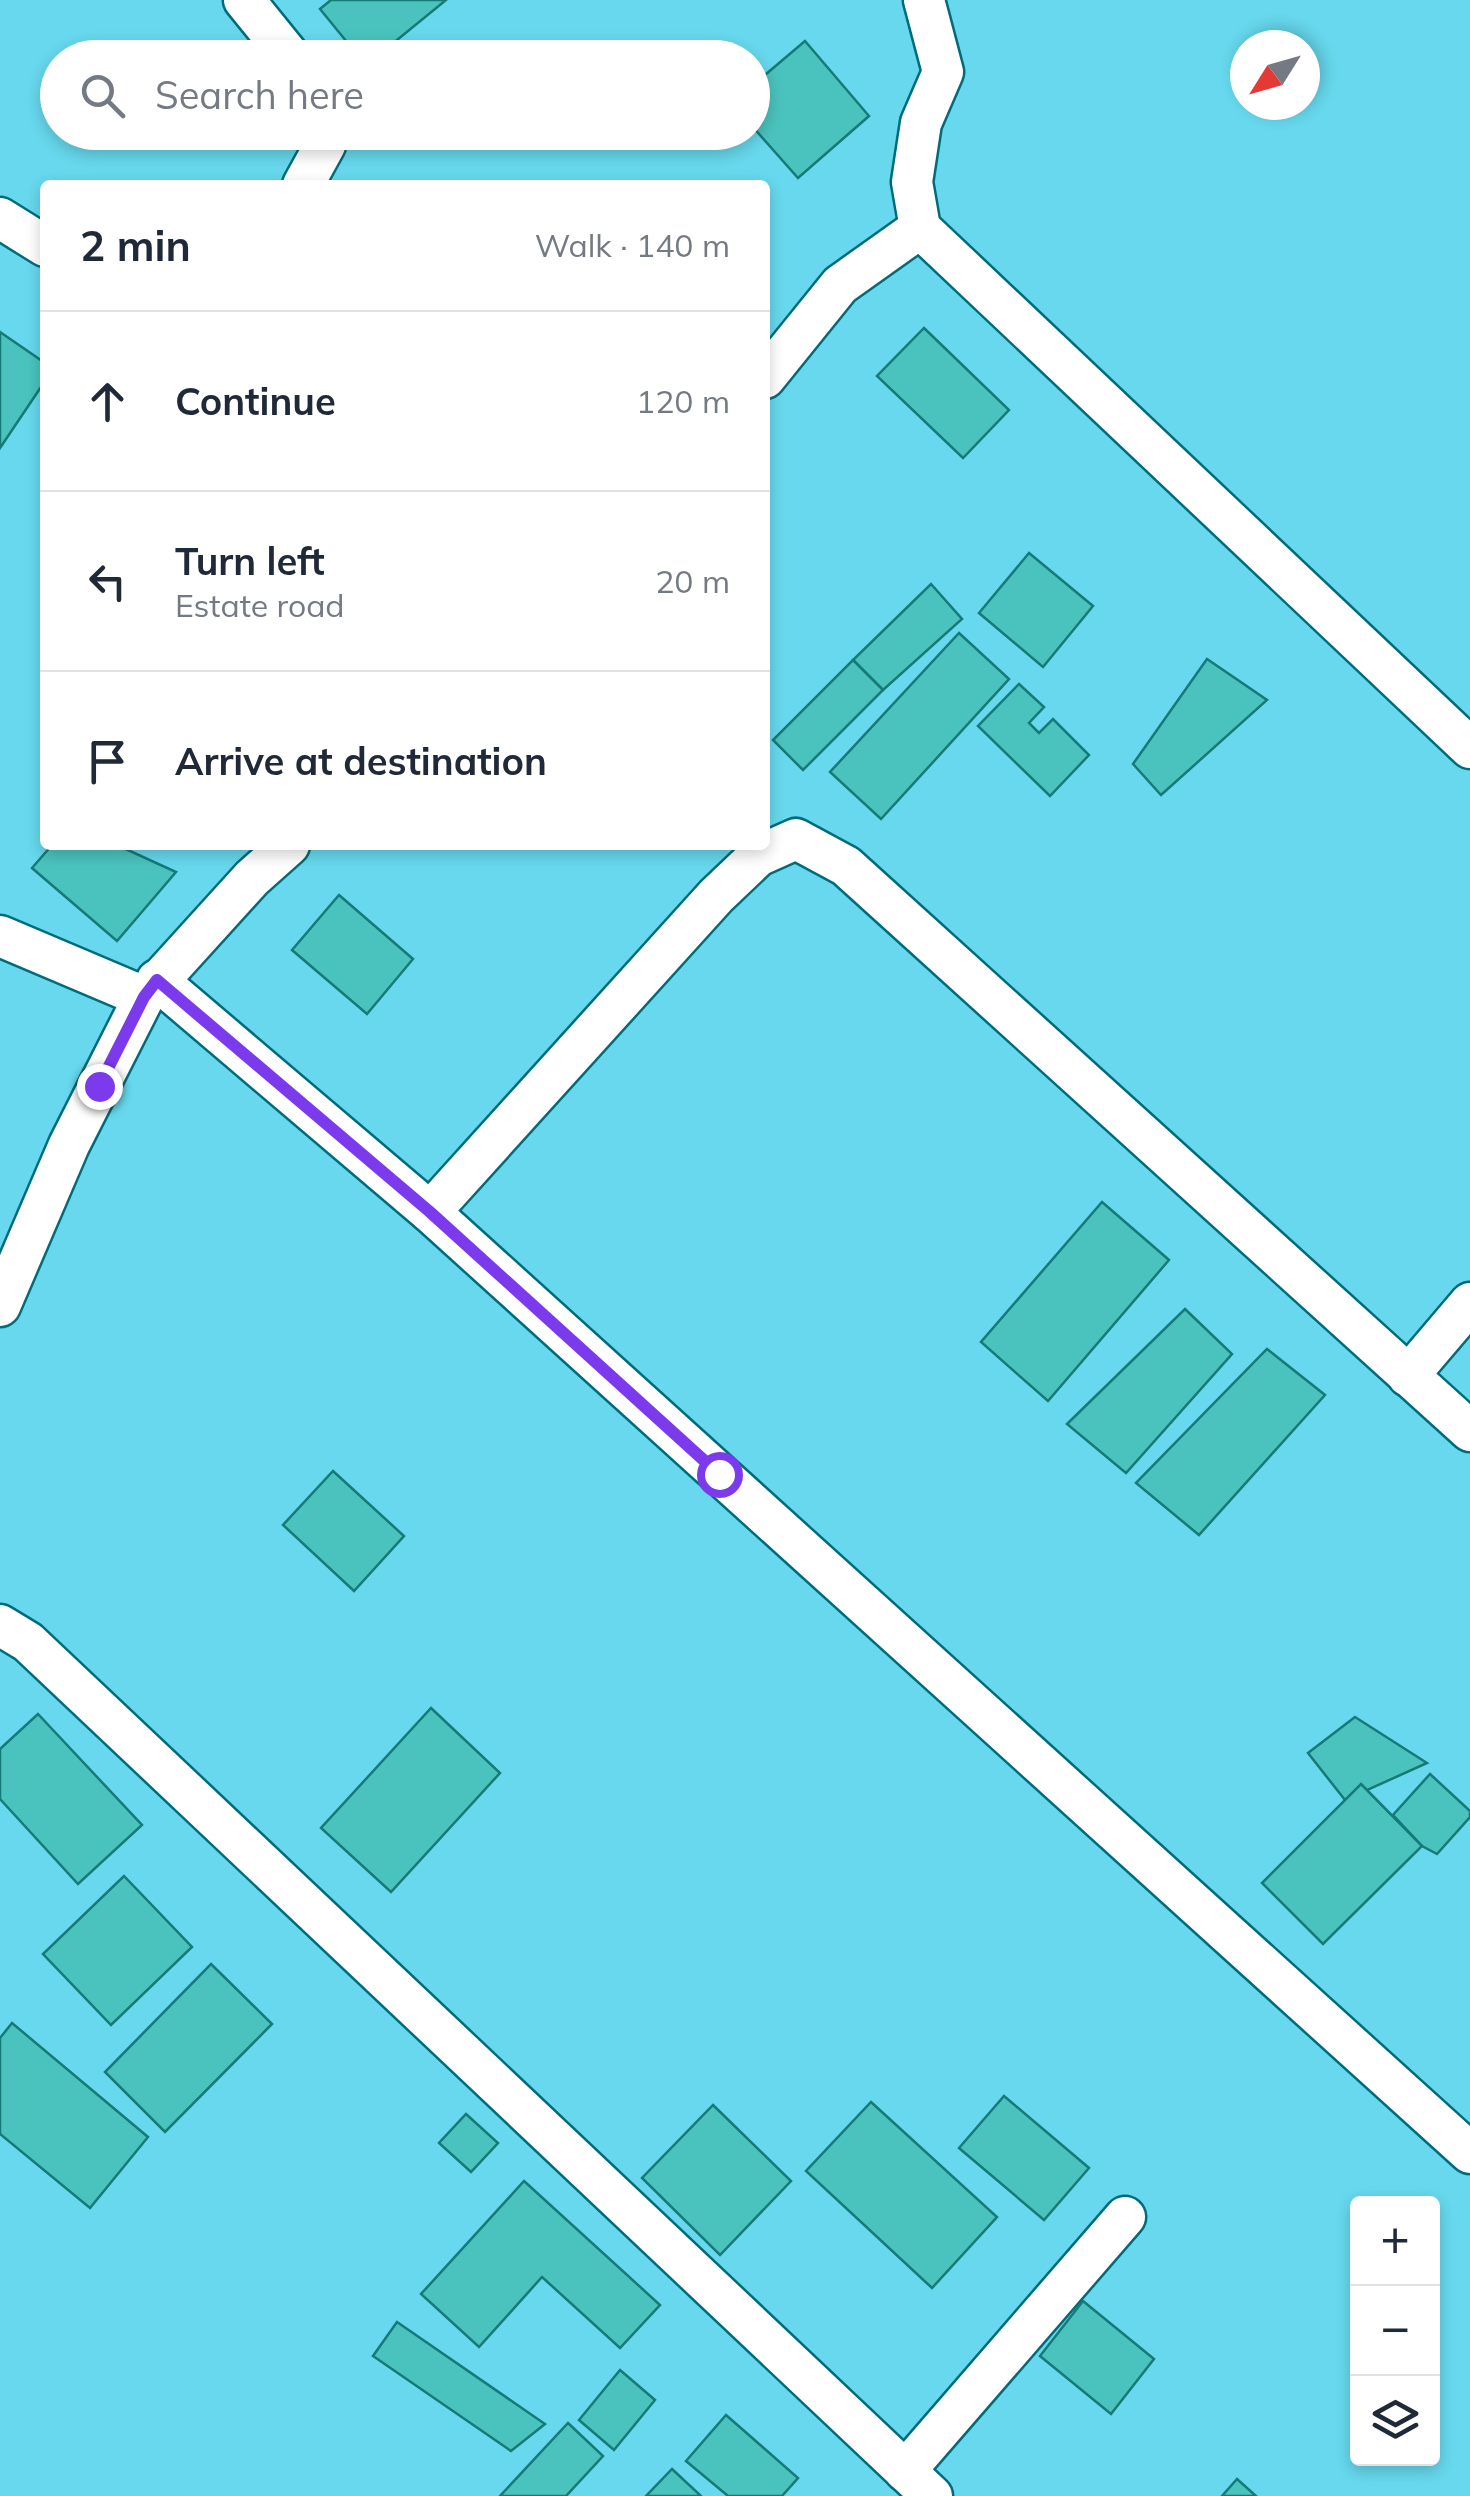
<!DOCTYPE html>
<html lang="en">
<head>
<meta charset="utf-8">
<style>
  :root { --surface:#fff; --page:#f2f2f3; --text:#1f2937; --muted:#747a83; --line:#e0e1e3 }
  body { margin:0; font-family:Mulish,sans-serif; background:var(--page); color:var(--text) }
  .controls { position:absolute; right:30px; bottom:30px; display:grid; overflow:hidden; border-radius:10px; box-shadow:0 5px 15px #0003 }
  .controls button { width:90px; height:90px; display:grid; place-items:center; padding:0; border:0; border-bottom:2px solid var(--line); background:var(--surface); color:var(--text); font:50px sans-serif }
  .compass { position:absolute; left:1230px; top:30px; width:90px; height:90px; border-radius:50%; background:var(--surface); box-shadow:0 5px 15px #0003; rotate:233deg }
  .stop { position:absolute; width:30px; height:30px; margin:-22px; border:8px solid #7c3aed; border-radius:50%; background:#fff }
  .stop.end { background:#7c3aed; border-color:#fff; box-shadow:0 2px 10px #0008 }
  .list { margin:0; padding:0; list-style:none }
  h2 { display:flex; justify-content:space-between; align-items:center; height:130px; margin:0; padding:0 40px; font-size:42px }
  h2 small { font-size:32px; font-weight:400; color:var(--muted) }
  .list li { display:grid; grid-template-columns:65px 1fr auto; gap:30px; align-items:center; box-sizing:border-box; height:180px; padding:0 40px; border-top:2px solid var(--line) }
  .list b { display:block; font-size:38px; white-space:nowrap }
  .list p { margin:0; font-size:32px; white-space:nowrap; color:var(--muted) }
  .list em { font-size:32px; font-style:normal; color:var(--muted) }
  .icon { flex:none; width:55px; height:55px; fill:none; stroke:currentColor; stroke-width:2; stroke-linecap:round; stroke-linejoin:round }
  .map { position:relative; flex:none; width:1470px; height:2496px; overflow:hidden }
  .search { position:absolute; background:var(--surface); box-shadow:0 5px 15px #0003; left:40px; top:40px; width:730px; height:110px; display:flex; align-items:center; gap:25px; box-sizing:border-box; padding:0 35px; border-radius:55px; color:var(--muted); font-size:38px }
  .panel { position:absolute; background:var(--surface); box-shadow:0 5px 15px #0003; left:40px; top:180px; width:730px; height:670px; border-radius:10px }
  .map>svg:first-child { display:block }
  .building { fill:#4ac3be; stroke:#167a76; stroke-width:2.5 }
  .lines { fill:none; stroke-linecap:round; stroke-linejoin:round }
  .street-casing { stroke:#006c7b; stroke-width:45 }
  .street { stroke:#fff; stroke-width:40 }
  .route { stroke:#7c3aed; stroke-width:12 }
</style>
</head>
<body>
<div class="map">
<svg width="1470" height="2496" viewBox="0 0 1470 2496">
  <rect width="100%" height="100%" fill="#67d8ed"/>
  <g class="building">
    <polygon points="331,0 446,0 375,58 360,58 320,9"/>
    <polygon points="805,41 869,116 798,178 752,126 752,86"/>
    <polygon points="924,328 1009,410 963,458 877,376"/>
    <polygon points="0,332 45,363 45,381 0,448"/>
    <polygon points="1029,553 1093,606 1043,667 979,613"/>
    <polygon points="931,584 962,619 883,690 853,660"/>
    <polygon points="959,633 1009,679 881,819 830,772"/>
    <polygon points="1207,659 1267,700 1161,795 1133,764"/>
    <polygon points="853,660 883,690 803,770 773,740"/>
    <polygon points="1019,684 1044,707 1029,723 1039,733 1053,719 1089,755 1050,796 978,726"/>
    <polygon points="52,845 117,845 176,872 117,941 32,868"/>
    <polygon points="339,895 413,959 367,1014 292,950"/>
    <polygon points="1102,1202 1169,1260 1048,1401 981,1342"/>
    <polygon points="1185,1309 1232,1354 1126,1473 1067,1424"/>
    <polygon points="1267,1349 1325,1395 1199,1535 1136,1483"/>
    <polygon points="333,1471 404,1536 354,1591 283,1525"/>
    <polygon points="431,1708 500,1773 391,1892 321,1828"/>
    <polygon points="38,1714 142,1825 78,1884 0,1799 0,1749"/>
    <polygon points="1355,1717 1427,1763 1345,1800 1308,1753"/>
    <polygon points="1430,1774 1470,1811 1470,1817 1437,1854 1422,1846 1393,1815"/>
    <polygon points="1361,1784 1422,1846 1323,1944 1262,1883"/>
    <polygon points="124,1876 192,1947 111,2025 43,1954"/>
    <polygon points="211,1964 272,2024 165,2132 105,2072"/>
    <polygon points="12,2023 148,2137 90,2208 0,2134 0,2038"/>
    <polygon points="1004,2096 1089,2168 1044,2220 959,2148"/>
    <polygon points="871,2102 997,2217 932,2288 806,2171"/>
    <polygon points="713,2105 791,2181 720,2255 642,2178"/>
    <polygon points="466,2114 498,2143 471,2172 439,2143"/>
    <polygon points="524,2181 660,2305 620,2348 542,2277 479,2347 421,2294"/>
    <polygon points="1083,2301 1154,2359 1111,2414 1040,2356"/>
    <polygon points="397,2322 545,2424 511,2451 373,2356"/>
    <polygon points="620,2370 655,2400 614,2450 579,2420"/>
    <polygon points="726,2415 798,2478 782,2496 728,2496 686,2461"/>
    <polygon points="568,2423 603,2456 566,2496 500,2496"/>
    <polygon points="672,2469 701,2496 646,2496"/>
    <polygon points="1237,2479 1256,2496 1222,2496"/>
  </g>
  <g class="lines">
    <defs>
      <g id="street">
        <polyline points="244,0 291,58"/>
        <polyline points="924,0 943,72 921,123 912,182 920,228 1470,748"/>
        <polyline points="303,185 325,145 323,132"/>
        <polyline points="0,218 45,246"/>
        <polyline points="765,378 840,285 920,228"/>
        <polyline points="0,936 144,997"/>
        <polyline points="157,980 430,1212 1470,2153"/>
        <polyline points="430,1212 716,896 758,856 796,839 846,866 1470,1431"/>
        <polyline points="0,1306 69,1145 144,997 252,878 289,845"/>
        <polyline points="1408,1376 1470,1303"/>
        <polyline points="0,1625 28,1642 932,2496"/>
        <polyline points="905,2471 1125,2217"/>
      </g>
    </defs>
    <use href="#street" class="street-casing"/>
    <use href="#street" class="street"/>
  </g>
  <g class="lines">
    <polyline class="route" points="99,1086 144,997 157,980 430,1212 719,1474"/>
  </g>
</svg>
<div class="controls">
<button>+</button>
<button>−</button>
<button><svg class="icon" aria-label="layers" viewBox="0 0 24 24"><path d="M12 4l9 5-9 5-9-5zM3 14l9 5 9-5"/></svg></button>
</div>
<svg class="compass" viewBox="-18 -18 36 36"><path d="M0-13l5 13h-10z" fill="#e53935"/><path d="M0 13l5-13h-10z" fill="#747a83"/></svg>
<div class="stop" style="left:719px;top:1474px"></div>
<div class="stop end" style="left:99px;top:1086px"></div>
<div class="search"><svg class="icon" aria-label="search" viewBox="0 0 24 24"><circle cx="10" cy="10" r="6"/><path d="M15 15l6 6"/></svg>Search here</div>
<section class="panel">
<h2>2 min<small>Walk · 140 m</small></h2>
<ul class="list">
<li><svg class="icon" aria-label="ahead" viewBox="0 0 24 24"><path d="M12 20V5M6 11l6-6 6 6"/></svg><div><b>Continue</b></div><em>120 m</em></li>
<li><svg class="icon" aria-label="left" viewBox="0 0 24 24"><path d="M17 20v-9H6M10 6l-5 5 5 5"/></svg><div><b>Turn left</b><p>Estate road</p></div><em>20 m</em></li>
<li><svg class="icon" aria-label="arrive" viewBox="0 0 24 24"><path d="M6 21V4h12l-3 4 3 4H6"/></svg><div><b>Arrive at destination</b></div></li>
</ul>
</section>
</div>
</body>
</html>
